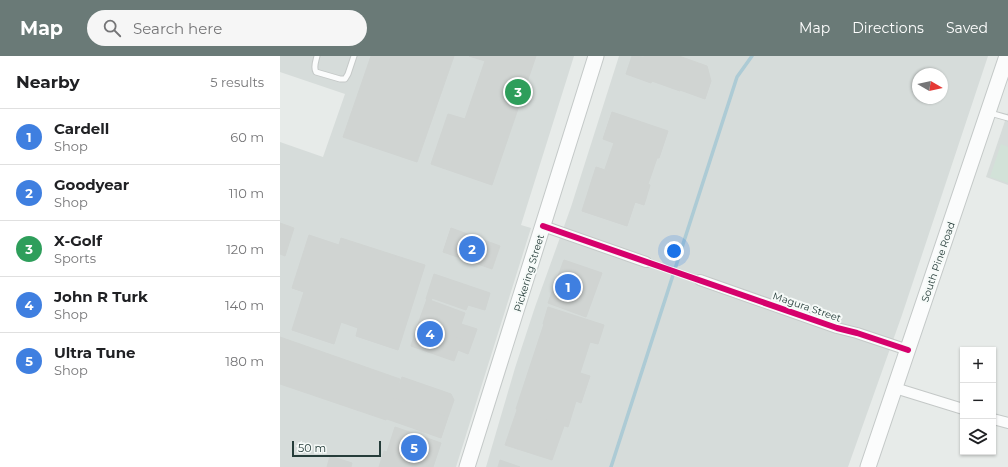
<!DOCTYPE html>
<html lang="en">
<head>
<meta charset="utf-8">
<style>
  :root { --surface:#fff; --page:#f6f6f6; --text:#202124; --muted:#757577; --line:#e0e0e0; --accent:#6a7a77 }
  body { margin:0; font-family:Montserrat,sans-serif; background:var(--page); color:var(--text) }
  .controls { position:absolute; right:12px; bottom:12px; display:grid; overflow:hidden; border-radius:0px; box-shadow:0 1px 3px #0004 }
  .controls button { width:36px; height:36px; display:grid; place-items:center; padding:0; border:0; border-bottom:1px solid var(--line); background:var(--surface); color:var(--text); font:20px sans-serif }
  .compass { position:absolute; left:632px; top:12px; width:36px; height:36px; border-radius:50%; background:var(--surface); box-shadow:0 1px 3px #0004; rotate:99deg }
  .scale { position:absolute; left:12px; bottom:10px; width:89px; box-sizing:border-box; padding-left:4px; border:2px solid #263d3a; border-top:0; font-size:11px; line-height:14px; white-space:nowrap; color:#263d3a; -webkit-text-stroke:3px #f6faf8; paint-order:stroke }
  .you { position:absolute; left:394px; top:195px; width:14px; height:14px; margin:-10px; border:3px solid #fff; border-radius:50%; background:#1a73e8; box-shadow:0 0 0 6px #1a73e833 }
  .badge { display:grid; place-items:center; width:26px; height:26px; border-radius:50%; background:var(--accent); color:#fff; font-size:13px; font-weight:700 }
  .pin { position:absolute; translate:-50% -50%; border:2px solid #fff; box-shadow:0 1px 4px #0006 }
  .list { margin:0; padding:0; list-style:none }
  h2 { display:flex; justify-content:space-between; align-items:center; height:52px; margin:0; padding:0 16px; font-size:17px }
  h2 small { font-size:13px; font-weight:400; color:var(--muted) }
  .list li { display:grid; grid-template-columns:26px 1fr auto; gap:12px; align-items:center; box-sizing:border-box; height:56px; padding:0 16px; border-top:1px solid var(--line) }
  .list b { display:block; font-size:15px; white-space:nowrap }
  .list p { margin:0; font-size:13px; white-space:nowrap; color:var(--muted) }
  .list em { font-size:13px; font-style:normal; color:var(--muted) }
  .icon { flex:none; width:22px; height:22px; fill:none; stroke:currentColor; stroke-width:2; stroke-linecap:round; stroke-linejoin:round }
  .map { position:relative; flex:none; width:728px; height:411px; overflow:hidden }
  header { display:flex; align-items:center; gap:24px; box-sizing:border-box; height:56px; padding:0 20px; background:var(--accent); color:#fff }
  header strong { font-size:19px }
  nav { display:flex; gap:22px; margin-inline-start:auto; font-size:14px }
  .search { width:280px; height:36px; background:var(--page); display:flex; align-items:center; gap:10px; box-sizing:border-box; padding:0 14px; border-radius:22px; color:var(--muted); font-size:15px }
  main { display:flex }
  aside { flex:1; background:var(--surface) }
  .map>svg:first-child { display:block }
  .built { fill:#d6dcda; fill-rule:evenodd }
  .green { fill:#d2e2d8 }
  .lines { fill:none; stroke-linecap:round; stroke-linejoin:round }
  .stream { stroke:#adcbd5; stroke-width:3.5 }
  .building { fill:#d0d4d2; stroke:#d0d4d2 }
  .service-casing { stroke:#c4c8c7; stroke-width:7 }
  .minor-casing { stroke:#c4c8c7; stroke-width:12 }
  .secondary-casing { stroke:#c4c9c8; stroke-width:17 }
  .service { stroke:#fbfcfc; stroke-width:5 }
  .minor { stroke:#fbfcfc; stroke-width:10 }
  .secondary { stroke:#fbfcfc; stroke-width:15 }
  .cycleway-casing { stroke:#f6faf8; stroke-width:8 }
  .cycleway { stroke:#d6006c; stroke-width:6 }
  .labels { text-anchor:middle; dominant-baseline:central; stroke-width:4; stroke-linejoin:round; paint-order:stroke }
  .street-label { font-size:10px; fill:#263d3a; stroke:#f6faf8 }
</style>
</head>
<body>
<header>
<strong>Map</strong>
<div class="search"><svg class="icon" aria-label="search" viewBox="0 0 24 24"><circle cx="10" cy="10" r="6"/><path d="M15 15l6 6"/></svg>Search here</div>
<nav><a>Map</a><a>Directions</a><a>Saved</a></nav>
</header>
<main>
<aside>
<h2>Nearby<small>5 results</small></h2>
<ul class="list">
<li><span class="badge" style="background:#3f7fe0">1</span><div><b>Cardell</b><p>Shop</p></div><em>60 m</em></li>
<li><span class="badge" style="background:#3f7fe0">2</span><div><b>Goodyear</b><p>Shop</p></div><em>110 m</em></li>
<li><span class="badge" style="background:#2e9e5b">3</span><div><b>X-Golf</b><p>Sports</p></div><em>120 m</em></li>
<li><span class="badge" style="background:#3f7fe0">4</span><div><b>John R Turk</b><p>Shop</p></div><em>140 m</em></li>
<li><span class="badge" style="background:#3f7fe0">5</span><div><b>Ultra Tune</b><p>Shop</p></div><em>180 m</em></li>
</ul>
</aside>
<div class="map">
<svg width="728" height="411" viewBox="0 0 728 411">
  <rect width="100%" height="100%" fill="#e7ebe9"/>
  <g class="built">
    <polygon points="0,0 294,0 241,169 251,172 176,411 0,411 0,86 43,101 65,38 0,16"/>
    <path d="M339 0H708L622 259 568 411H206L235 312 255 251 291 151ZM638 18H662V42H638Z"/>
    <polygon points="728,56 728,129 706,121"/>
  </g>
  <polygon class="green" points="721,88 728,91 728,127 710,121"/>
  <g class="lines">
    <polyline class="stream" points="331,411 457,21 472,0"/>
  </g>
  <g class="building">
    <polygon points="91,0 174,0 137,106 63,81"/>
    <polygon points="189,0 256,0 212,129 151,108 168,58 185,63 205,5"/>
    <polygon points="352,0 364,1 364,0 399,0 427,10 431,25 425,43 400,34 400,35 372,25 371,27 346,18"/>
    <polygon points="332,56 388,75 379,102 377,102 368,128 325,113 334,87 323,83"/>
    <polygon points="316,111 370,129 364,149 355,146 347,170 302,155"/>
    <polygon points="0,167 14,172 5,200 0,198"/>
    <polygon points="171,172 220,190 212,213 163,196"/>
    <polygon points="29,179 59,189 61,182 145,209 118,294 76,280 78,272 61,266 54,288 12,274 24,236 12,232"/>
    <polygon points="284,204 322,217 306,261 268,247"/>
    <polygon points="154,218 210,237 205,254 188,249 186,254 152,242 151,245 146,243"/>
    <polygon points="147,243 185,257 181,268 197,273 192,287 138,268"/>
    <polygon points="268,251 324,269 318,288 310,286 300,317 310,320 301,347 296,345 288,371 236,353 264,268 263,268"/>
    <polygon points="138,268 192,287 188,298 178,294 174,305 131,290"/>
    <polygon points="0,281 120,323 106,364 0,328"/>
    <polygon points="122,321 171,338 174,344 168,361 114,342"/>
    <polygon points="114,342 168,361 161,382 107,363"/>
    <polygon points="237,354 284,370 272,404 225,389"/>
    <polygon points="115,371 161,387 153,411 107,396"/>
    <polygon points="104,395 152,411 99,411"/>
    <polygon points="50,400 72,407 71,411 47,411"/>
    <polygon points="220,404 240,411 218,411"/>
  </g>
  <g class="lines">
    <defs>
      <g id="service">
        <path d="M37 0C36 5 33 11 36 16L60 23H65L68 18 74 0"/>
        <polyline points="710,57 728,62"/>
      </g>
      <g id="minor">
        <polyline points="263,170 366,206"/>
        <polyline points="420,224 557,272 577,277 628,294"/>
        <polyline points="615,332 683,353"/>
        <polyline points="713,363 728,367"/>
      </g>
      <g id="secondary">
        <polyline points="187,411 316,0"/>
        <polyline points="588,411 727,0"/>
      </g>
    </defs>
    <use href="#service" class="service-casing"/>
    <use href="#minor" class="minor-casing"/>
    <use href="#secondary" class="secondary-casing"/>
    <use href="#service" class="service"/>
    <use href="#minor" class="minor"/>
    <use href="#secondary" class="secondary"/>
    <defs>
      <polyline id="cycleway" points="263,170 557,272 577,277 628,294"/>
    </defs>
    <use href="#cycleway" class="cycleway-casing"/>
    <use href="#cycleway" class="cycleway"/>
  </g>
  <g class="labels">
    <g class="street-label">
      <text transform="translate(658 206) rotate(-71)">South Pine Road</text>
      <text transform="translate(249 217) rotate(-73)">Pickering Street</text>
      <text transform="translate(527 251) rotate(19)">Magura Street</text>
    </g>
  </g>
</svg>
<div class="controls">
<button>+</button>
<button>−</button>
<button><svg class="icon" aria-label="layers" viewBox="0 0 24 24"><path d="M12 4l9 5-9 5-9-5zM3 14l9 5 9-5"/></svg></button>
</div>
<svg class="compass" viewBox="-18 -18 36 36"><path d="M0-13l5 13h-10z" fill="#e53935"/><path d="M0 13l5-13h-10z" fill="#757577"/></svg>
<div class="scale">50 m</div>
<div class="you"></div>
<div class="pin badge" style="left:288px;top:231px;background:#3f7fe0">1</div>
<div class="pin badge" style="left:192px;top:193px;background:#3f7fe0">2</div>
<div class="pin badge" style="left:238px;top:36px;background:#2e9e5b">3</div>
<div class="pin badge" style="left:150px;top:278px;background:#3f7fe0">4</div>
<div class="pin badge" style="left:134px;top:392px;background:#3f7fe0">5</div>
</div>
</main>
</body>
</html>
